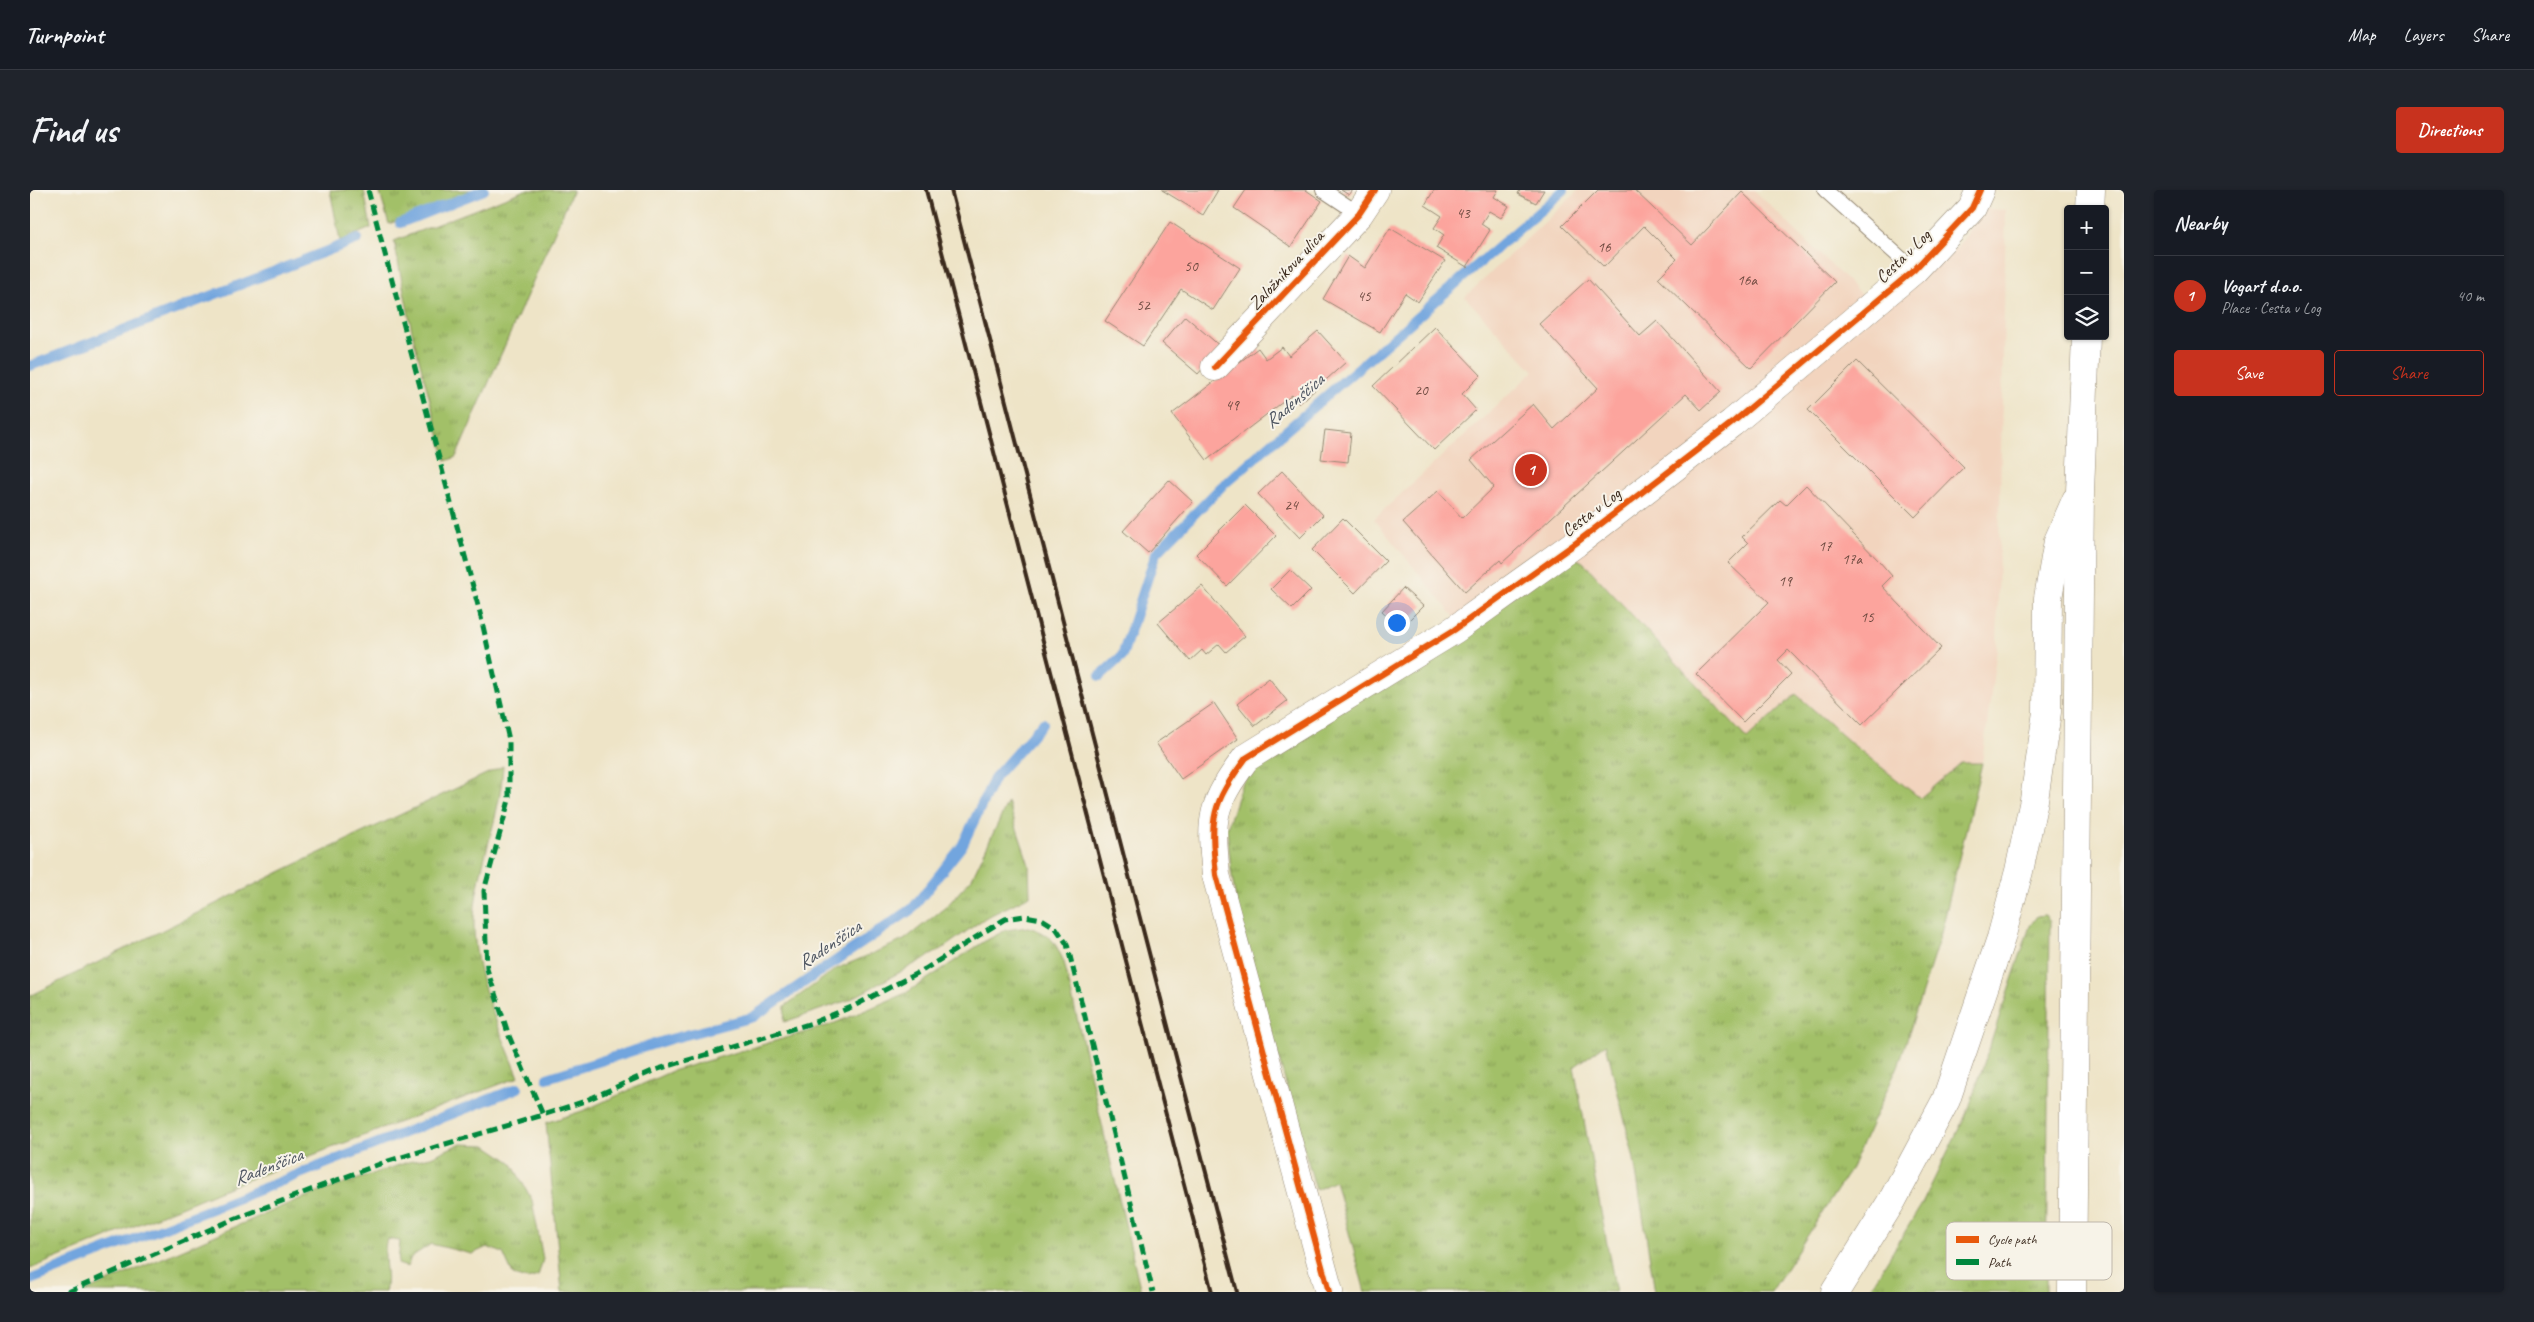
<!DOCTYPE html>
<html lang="en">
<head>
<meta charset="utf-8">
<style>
  :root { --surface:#171b24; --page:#20242c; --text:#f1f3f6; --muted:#9ea1a6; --line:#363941; --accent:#c8321e }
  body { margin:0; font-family:Caveat,sans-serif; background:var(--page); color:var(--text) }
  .controls { position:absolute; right:15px; top:15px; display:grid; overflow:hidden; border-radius:5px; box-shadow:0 1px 4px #0004 }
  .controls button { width:45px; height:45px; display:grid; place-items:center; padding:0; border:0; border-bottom:1px solid var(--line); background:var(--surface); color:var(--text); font:25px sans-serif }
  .you { position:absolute; left:1366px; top:432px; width:18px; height:18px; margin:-12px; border:4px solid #fff; border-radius:50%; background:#1a73e8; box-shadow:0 0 0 8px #1a73e833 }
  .badge { display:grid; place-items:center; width:32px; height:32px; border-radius:50%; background:var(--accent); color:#fff; font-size:16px; font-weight:700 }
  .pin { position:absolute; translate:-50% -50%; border:2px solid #fff; box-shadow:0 1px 5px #0006 }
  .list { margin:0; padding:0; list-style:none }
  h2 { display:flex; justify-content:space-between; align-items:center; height:65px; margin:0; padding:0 20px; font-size:21px }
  h2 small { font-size:16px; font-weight:400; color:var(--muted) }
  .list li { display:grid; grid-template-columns:32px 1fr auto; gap:15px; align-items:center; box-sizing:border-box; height:80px; padding:0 20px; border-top:1px solid var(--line) }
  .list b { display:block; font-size:19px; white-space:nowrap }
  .list p { margin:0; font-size:16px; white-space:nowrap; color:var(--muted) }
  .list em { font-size:16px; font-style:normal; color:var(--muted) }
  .actions { display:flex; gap:10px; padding:15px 20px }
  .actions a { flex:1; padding:11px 0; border:1px solid var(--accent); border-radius:5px; text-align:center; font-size:18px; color:var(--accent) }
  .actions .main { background:var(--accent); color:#fff }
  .icon { flex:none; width:28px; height:28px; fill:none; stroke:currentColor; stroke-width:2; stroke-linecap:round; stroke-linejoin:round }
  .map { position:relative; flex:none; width:2094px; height:1102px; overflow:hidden; border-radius:5px }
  header { display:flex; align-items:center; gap:30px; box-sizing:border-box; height:70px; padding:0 25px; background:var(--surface); border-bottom:1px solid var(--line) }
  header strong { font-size:24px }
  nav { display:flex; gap:28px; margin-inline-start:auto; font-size:18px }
  .intro { display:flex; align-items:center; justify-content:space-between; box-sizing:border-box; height:120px; padding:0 30px }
  h1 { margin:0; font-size:35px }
  .button { padding:12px 22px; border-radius:5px; background:var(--accent); color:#fff; font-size:18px; font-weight:700 }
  main { display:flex; gap:30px; padding:0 30px }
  aside { flex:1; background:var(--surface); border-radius:5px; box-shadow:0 1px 4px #0004 }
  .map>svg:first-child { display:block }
  .built { fill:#f2d4be }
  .grass { fill:url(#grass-tufts); stroke:#6e7543 }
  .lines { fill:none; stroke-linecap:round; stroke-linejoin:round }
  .stream { stroke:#72a5de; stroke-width:10 }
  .building { fill:#fca49d }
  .service-casing { stroke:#948772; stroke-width:16 }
  .minor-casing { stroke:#948772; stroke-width:29 }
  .motorway-casing { stroke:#948772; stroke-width:29 }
  .service { stroke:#fff; stroke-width:14 }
  .minor { stroke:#fff; stroke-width:28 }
  .motorway { stroke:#fff; stroke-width:28 }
  .rail { stroke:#3b2a1e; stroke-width:4 }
  .quiet { stroke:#00873e; stroke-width:5; stroke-dasharray:10 5; stroke-linecap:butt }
  .cycleway-casing { stroke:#f7f3e8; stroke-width:9 }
  .cycleway { stroke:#e8590c; stroke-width:6 }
  .labels { text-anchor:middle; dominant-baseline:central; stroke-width:4; stroke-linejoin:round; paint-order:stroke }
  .number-label { font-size:15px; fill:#6b483e }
  .street-label { font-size:18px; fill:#3b2a1e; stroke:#f7f3e8 }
  .water-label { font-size:19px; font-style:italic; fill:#4e5561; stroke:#f7f3e8 }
  .key { fill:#f7f3e8; stroke:#bfb7ab; stroke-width:1 }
  .key-label { font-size:14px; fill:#3b2a1e }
</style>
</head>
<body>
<header>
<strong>Turnpoint</strong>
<nav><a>Map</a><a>Layers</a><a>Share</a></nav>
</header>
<div class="intro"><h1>Find us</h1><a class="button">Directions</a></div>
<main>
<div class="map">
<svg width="2094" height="1102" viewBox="0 0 2094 1102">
  <defs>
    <pattern id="grass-tufts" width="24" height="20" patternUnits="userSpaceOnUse" patternTransform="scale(1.25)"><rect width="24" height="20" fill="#a2c068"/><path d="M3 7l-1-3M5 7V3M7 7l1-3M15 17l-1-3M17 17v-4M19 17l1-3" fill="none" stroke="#859c55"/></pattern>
  </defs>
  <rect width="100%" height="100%" fill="#f7f3e8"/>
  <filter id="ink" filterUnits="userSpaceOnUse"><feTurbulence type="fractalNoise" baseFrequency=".02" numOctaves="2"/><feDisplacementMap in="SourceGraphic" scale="10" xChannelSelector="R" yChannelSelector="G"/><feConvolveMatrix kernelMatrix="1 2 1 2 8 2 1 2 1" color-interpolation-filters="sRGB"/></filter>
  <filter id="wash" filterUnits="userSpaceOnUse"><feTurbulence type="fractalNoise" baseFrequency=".0096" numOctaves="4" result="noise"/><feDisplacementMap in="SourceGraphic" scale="20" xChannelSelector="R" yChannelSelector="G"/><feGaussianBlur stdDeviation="1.12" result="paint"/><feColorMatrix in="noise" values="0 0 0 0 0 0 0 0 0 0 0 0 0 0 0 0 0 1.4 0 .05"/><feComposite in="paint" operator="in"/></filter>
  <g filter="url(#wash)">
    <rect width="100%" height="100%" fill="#eee4c7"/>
    <polygon class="built" points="1549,0 1724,0 1847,120 1928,57 1954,19 1976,20 1967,457 1952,573 1931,573 1890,608 1821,553 1766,504 1717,549 1553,372 1436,441 1344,329 1504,181 1435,107"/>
    <g class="grass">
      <polygon points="300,0 334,0 341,38 310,51"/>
      <polygon points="349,0 445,0 359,34"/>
      <polygon points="495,0 543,0 426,267 416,271 383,146 364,51"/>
      <polygon points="1543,367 1553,372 1717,549 1766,504 1821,553 1890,608 1931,573 1952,573 1911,743 1869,874 1820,980 1741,1102 1625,1102 1604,969 1576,854 1544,877 1586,1102 1335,1102 1305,991 1286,1000 1208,725 1201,679 1197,638 1211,595 1233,568"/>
      <path d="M473 576C471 624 451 667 445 715 438 775 467 833 489 887L206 994 0 1079V806L260 677Z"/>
      <polygon points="978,612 999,675 1000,706 955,728 912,759 819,810 754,832 755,816 806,779 874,750 917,716 942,688"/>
      <polygon points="2015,725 2020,732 2016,1102 1838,1102 1892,1014 1939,918 2000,736 2007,726"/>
      <path d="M998 737C1021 744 1024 750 1034 772L1111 1102H532L516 933 555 920 642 881 800 835 829 823 876 803 955 751 976 740Z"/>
      <path d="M429 954 456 955 481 972 502 1010 513 1069 508 1086 497 1089 483 1085 473 1063 457 1057 442 1064 401 1054 381 1067 377 1077 368 1074 370 1051 357 1049C351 1067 360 1084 355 1102H54L267 1010 378 972 401 967Z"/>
    </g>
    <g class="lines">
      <g class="stream">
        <polyline points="370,33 454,0"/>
        <polyline points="0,176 328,49"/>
        <polyline points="1070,486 1092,466 1126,363 1191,297 1534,0"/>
        <polyline points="517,888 637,850 723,827 882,719 932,656 965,587 1013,533"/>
        <polyline points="0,1090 488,898"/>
      </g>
    </g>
    <g id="blocks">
      <g class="building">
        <polygon points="1132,0 1188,0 1173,25"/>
        <polygon points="1216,0 1276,0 1292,11 1261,57 1204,18"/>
        <polygon points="1311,0 1323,0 1319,5"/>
        <polygon points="1404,0 1468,0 1464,7 1479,16 1471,28 1459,21 1451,34 1460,40 1437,77 1406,58 1414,45 1404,38 1412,26 1395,15"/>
        <polygon points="1490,0 1514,0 1506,13 1488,4"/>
        <polygon points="1568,0 1604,0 1662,55 1712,2 1805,92 1721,178 1628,88 1647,69 1614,36 1574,77 1532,36"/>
        <polygon points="1140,32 1210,78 1183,120 1151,99 1113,156 1075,131"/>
        <polygon points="1360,38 1415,71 1388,112 1375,103 1350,142 1293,109 1318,66 1335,78"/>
        <polygon points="1558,89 1610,146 1627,131 1691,202 1671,220 1656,204 1472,373 1470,370 1435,402 1373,332 1408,301 1432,328 1464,297 1441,270 1503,214 1524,239 1568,198 1509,134"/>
        <polygon points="1155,126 1191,157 1168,184 1132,153"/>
        <polygon points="1405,137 1451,185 1432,204 1446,220 1404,260 1343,196"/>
        <polygon points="1288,141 1316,172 1269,214 1262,205 1177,270 1142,224 1228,158 1236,169 1252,157 1259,166"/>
        <polygon points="1827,171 1934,277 1885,327 1778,220"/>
        <polygon points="1295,240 1321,243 1318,272 1291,269"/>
        <polygon points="1252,281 1293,325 1270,348 1228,304"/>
        <polygon points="1139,290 1163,312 1118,363 1093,341"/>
        <polygon points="1776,295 1849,371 1862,386 1852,396 1911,458 1832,535 1758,460 1748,470 1761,484 1713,532 1666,484 1739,412 1698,373 1718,353 1712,347 1750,310 1756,315"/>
        <polygon points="1215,315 1246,346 1197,396 1166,364"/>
        <polygon points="1313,328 1356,371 1325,403 1282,360"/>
        <polygon points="1260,380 1281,400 1262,419 1241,399"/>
        <polygon points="1172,396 1215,446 1196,462 1189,454 1176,465 1172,460 1160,471 1128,433"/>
        <polygon points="1373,398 1393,416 1371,438 1352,421"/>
        <polygon points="1239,488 1257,511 1225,536 1207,514"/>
        <polygon points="1184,513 1208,549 1151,589 1126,553"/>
      </g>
    </g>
  </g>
  <g filter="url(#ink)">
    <use href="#blocks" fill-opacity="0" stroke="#948772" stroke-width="1"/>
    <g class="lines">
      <defs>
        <g id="service">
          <polyline points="1293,0 1329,24"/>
          <polyline points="1795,0 1884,80"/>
        </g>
        <g id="minor">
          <polyline points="1185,177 1329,24 1345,0"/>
          <path d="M1299 1102 1186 685C1180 627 1181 615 1216 568L1424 440 1546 353 1702 233 1884 80 1942 18 1950 0"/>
        </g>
        <g id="motorway">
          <polyline points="2060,19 2061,0"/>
          <polyline points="1805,1102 1863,1009 1916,910 1971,748 1989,681 2004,610 2017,522 2018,408 2028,351 2046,310"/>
          <polyline points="2042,1102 2050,302 2056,146"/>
        </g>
      </defs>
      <use href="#service" class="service-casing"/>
      <use href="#minor" class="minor-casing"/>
      <use href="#motorway" class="motorway-casing"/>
      <use href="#service" class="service"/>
      <use href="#minor" class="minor"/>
      <use href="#motorway" class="motorway"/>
      <g class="rail">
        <polyline points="896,0 1182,1102"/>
        <polyline points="921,0 1207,1102"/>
      </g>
      <g class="quiet">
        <polyline points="338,0 450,423 479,550 479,610 454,701 457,779 479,846 513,925"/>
        <polyline points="38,1102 204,1029 355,972 513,925 552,912 625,880 782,833 824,816 895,779 975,729 995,726 1012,729 1026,738 1037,754 1123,1102"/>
      </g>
      <defs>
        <g id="cycleway">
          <polyline points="1185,177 1329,24 1345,0"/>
          <path d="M1299 1102 1186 685C1180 627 1181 615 1216 568L1424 440 1546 353 1702 233 1884 80 1942 18 1950 0"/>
        </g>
      </defs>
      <use href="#cycleway" class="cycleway-casing"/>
      <use href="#cycleway" class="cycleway"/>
    </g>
  </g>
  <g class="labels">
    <g class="number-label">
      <text x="1433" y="23">43</text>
      <text x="1574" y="57">16</text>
      <text x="1161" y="76">50</text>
      <text x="1717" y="90">16a</text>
      <text x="1334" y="106">45</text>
      <text x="1113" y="115">52</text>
      <text x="1391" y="200">20</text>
      <text x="1202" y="215">49</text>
      <text x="1261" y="315">24</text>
      <text x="1795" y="356">17</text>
      <text x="1822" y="369">17a</text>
      <text x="1755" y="391">19</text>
      <text x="1837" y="427">15</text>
    </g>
    <g class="street-label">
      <text transform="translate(1873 66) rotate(-44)">Cesta v Log</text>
      <text transform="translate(1256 80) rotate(-47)">Založnikova ulica</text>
      <text transform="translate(1561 322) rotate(-37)">Cesta v Log</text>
    </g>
    <g class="water-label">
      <text transform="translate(1264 211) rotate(-41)">Radenščica</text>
      <text transform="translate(799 755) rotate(-34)">Radenščica</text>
      <text transform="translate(238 977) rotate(-21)">Radenščica</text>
    </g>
  </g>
  <rect x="1916" y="1032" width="166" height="58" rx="8" class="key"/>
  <rect x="1926" y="1046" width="23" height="7" fill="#e8590c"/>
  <rect x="1926" y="1069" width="23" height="6" fill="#00873e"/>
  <g class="key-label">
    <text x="1958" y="1054">Cycle path</text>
    <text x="1958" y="1077">Path</text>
  </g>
</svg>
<div class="controls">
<button>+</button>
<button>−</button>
<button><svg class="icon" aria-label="layers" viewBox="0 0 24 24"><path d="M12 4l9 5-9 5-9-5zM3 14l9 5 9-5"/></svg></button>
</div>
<div class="you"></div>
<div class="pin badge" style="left:1501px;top:280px">1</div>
</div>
<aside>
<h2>Nearby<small></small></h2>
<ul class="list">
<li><span class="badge">1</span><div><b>Vogart d.o.o.</b><p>Place · Cesta v Log</p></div><em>40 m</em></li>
</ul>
<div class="actions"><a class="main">Save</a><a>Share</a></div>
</aside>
</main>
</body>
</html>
